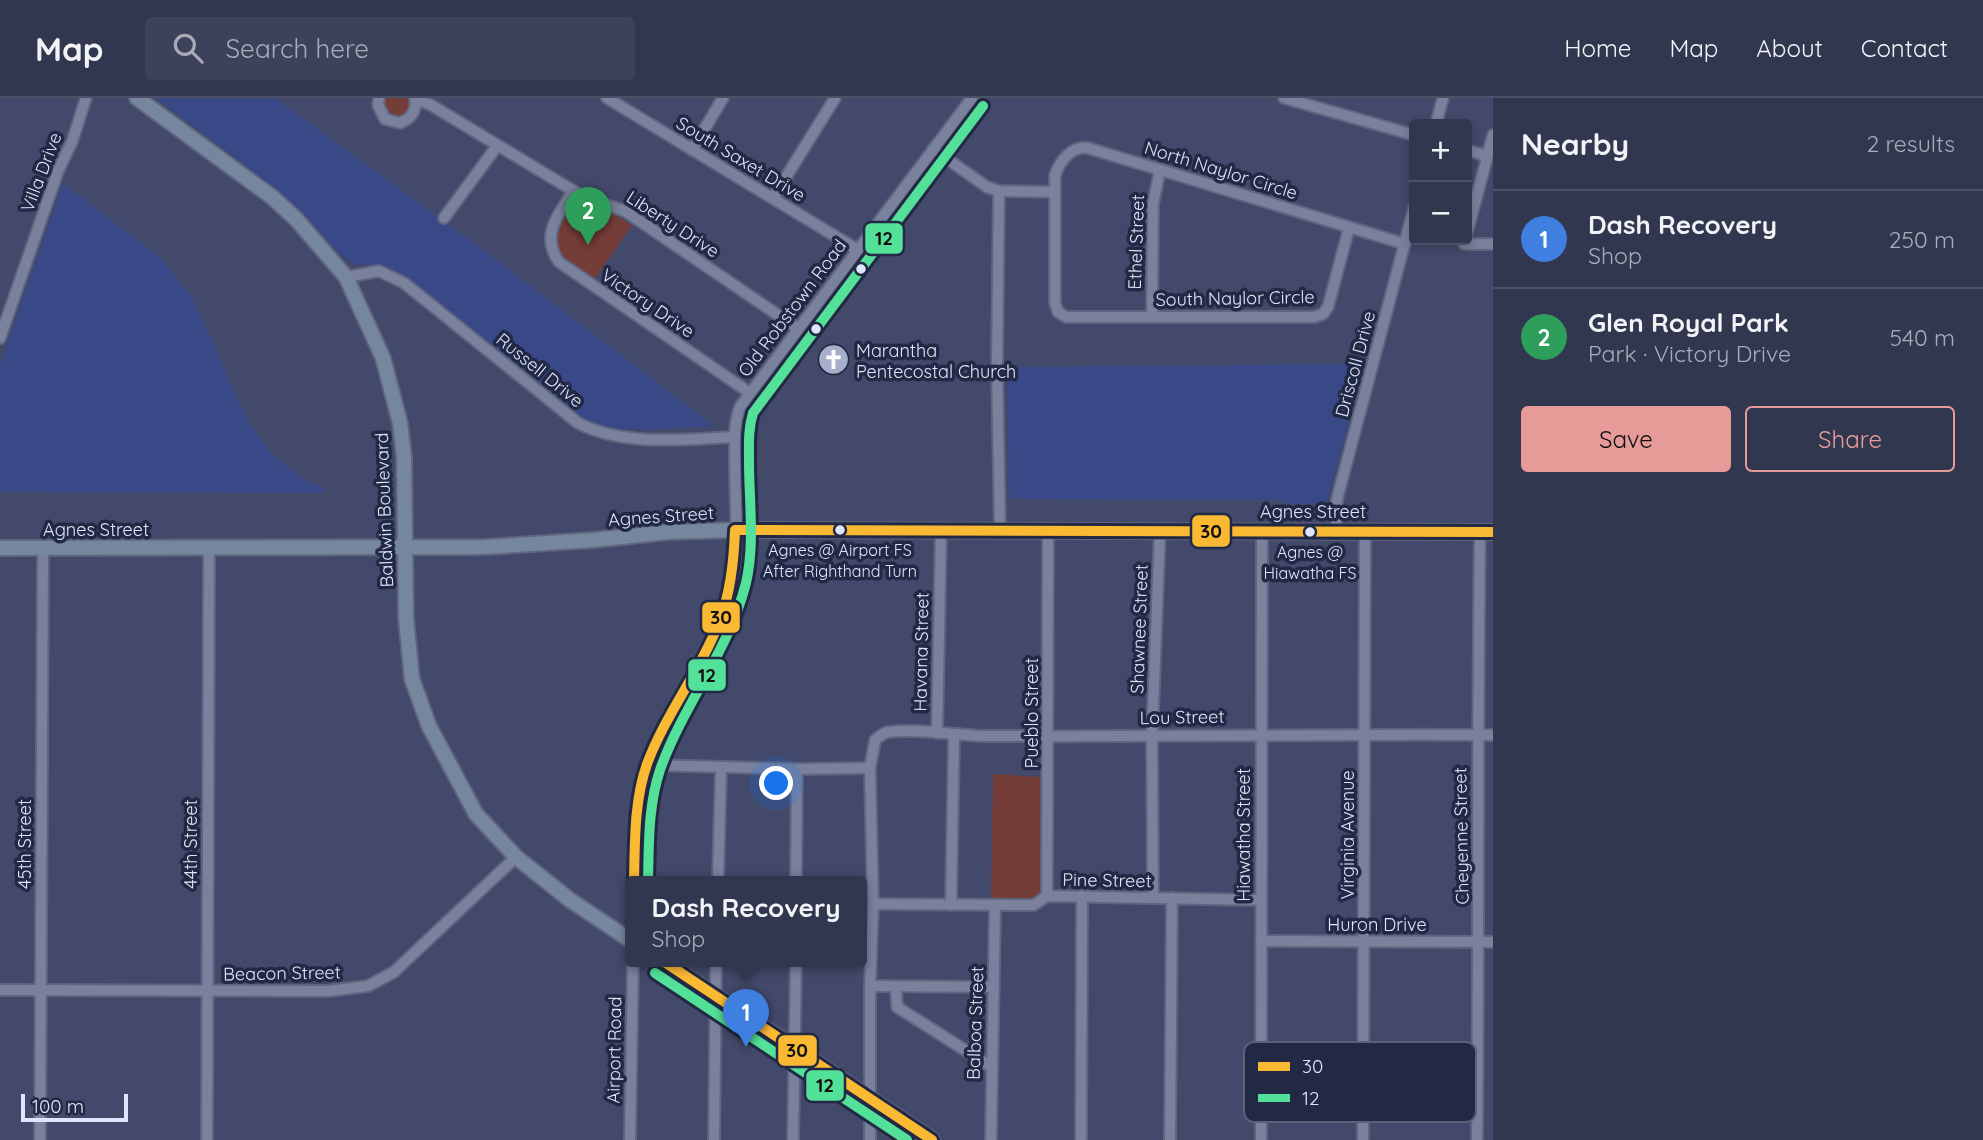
<!DOCTYPE html>
<html lang="en">
<head>
<meta charset="utf-8">
<style>
  :root { --surface:#323750; --page:#3d425a; --text:#f1f3f6; --muted:#a8acb7; --line:#4d5167; --accent:#e69b98 }
  body { margin:0; font-family:Quicksand,sans-serif; background:var(--page); color:var(--text) }
  .controls { position:absolute; right:21px; top:21px; display:grid; overflow:hidden; border-radius:7px; box-shadow:0 4px 10px #0003 }
  .controls button { width:63px; height:63px; display:grid; place-items:center; padding:0; border:0; border-bottom:2px solid var(--line); background:var(--surface); color:var(--text); font:35px sans-serif }
  .scale { position:absolute; left:21px; bottom:18px; width:107px; box-sizing:border-box; padding-left:7px; border:4px solid #dee5fc; border-top:0; font-size:19px; line-height:24px; white-space:nowrap; color:#dee5fc; -webkit-text-stroke:5px #212944; paint-order:stroke }
  .you { position:absolute; left:777px; top:686px; width:24px; height:24px; margin:-18px; border:5px solid #fff; border-radius:50%; background:#1a73e8; box-shadow:0 0 0 10px #1a73e833 }
  .badge { display:grid; place-items:center; width:46px; height:46px; border-radius:50%; background:var(--accent); color:#fff; font-size:23px; font-weight:700 }
  .pin { position:absolute; translate:-50% -58px; filter:drop-shadow(0 2px 4px #0008) }
  .pin::after { content:''; position:absolute; top:37px; width:24px; height:21px; background:inherit; clip-path:polygon(0 0,100% 0,50% 100%) }
  .popup { position:absolute; left:625px; top:778px; width:242px; height:91px; box-sizing:border-box; display:grid; place-content:center; border-radius:7px; background:var(--surface); filter:drop-shadow(0 2px 5px #0005); font-size:23px; white-space:nowrap; color:var(--muted) }
  .popup b { font-size:26px; color:var(--text) }
  .popup::after { content:''; position:absolute; left:50%; top:100%; margin-left:-14px; border:14px solid transparent; border-top-color:var(--surface) }
  .list { margin:0; padding:0; list-style:none }
  h2 { display:flex; justify-content:space-between; align-items:center; height:91px; margin:0; padding:0 28px; font-size:30px }
  h2 small { font-size:23px; font-weight:400; color:var(--muted) }
  .list li { display:grid; grid-template-columns:46px 1fr auto; gap:21px; align-items:center; box-sizing:border-box; height:98px; padding:0 28px; border-top:2px solid var(--line) }
  .list b { display:block; font-size:26px; white-space:nowrap }
  .list p { margin:0; font-size:23px; white-space:nowrap; color:var(--muted) }
  .list em { font-size:23px; font-style:normal; color:var(--muted) }
  .actions { display:flex; gap:14px; padding:21px 28px }
  .actions a { flex:1; padding:16px 0; border:2px solid var(--accent); border-radius:7px; text-align:center; font-size:24px; color:var(--accent) }
  .actions .main { background:var(--accent); color:#111 }
  .icon { flex:none; width:38px; height:38px; fill:none; stroke:currentColor; stroke-width:2; stroke-linecap:round; stroke-linejoin:round }
  .map { position:relative; flex:none; width:1493px; height:1042px; overflow:hidden }
  header { display:flex; align-items:center; gap:42px; box-sizing:border-box; height:98px; padding:0 35px; background:var(--surface); border-bottom:2px solid var(--line) }
  header strong { font-size:33px }
  nav { display:flex; gap:38px; margin-inline-start:auto; font-size:24px }
  .search { width:490px; height:63px; background:var(--page); display:flex; align-items:center; gap:18px; box-sizing:border-box; padding:0 24px; border-radius:7px; color:var(--muted); font-size:26px }
  main { display:flex }
  aside { flex:1; background:var(--surface) }
  .map>svg:first-child { display:block }
  .built { fill:#394887 }
  .green { fill:#753d38 }
  .lines { fill:none; stroke-linecap:round; stroke-linejoin:round }
  .minor-casing { stroke:#60657f; stroke-width:14 }
  .major-casing { stroke:#60657f; stroke-width:18 }
  .minor { stroke:#7a819d; stroke-width:10 }
  .major { stroke:#76869e; stroke-width:14 }
  .bus-1-casing { stroke:#212944; stroke-width:16 }
  .bus-2-casing { stroke:#212944; stroke-width:16 }
  .bus-1 { stroke:#fab933; stroke-width:10 }
  .bus-2 { stroke:#53e098; stroke-width:10 }
  .bus-dot { fill:#dee5fc; stroke:#212944; stroke-width:2.5 }
  .labels { text-anchor:middle; dominant-baseline:central; stroke-width:7; stroke-linejoin:round; paint-order:stroke }
  .bus-label { font-size:16px; fill:#dee5fc; stroke:#212944 }
  .street-label { font-size:18px; fill:#dee5fc; stroke:#212944 }
  .poi-label { font-size:18px; fill:#dee5fc; stroke:#212944; text-anchor:start }
  .key { fill:#212944; stroke:#5a617b; stroke-width:2 }
  .key-label { font-size:19px; fill:#dee5fc }
  .line-badge { stroke:#212944; stroke-width:2.5 }
  .pale-badge-label { font-size:19px; text-anchor:middle; font-weight:bold; fill:#111 }
</style>
</head>
<body>
<header>
<strong>Map</strong>
<div class="search"><svg class="icon" aria-label="search" viewBox="0 0 24 24"><circle cx="10" cy="10" r="6"/><path d="M15 15l6 6"/></svg>Search here</div>
<nav><a>Home</a><a>Map</a><a>About</a><a>Contact</a></nav>
</header>
<main>
<div class="map">
<svg width="1493" height="1042" viewBox="0 0 1493 1042">
  <rect width="100%" height="100%" fill="#42496a"/>
  <g class="built">
    <polygon points="156,0 275,0 490,157 714,328 640,332 599,329 564,307 388,169 354,166 343,159 304,118 238,62"/>
    <polygon points="63,85 162,161 192,199 248,323 272,356 305,382 324,390 323,395 0,394 0,267"/>
    <polygon points="1364,266 1327,406 1285,406 1284,402 1009,401 1007,269"/>
  </g>
  <g class="green">
    <path d="M386 0H408C412 9 408 16 399 19L389 16 384 7Z"/>
    <path d="M582 107 606 112 632 127 594 182C583 175 570 168 562 157 548 137 561 113 582 107Z"/>
    <polygon points="993,676 1042,679 1041,799 1035,804 991,804"/>
  </g>
  <g class="lines">
    <defs>
      <g id="minor">
        <path d="M379 0 378 7 385 21 400 25C412 20 417 13 415 0"/>
        <polyline points="607,0 858,152"/>
        <polyline points="1284,0 1414,37"/>
        <polyline points="415,1 431,7 587,101 625,113 797,230"/>
        <polyline points="1436,26 1443,0"/>
        <polyline points="933,51 987,89 999,93 1055,94"/>
        <polyline points="692,52 723,0"/>
        <polyline points="1467,52 1487,58"/>
        <polyline points="999,93 997,269 1000,432"/>
        <path d="M573 94C558 117 540 137 559 164L750 295"/>
        <polyline points="773,100 835,0"/>
        <polyline points="444,120 497,48"/>
        <path d="M1349 130 1328 209 1323 216 1314 219H1066L1058 214 1055 205V77C1060 63 1071 48 1088 50L1405 146"/>
        <polyline points="1467,135 1493,37"/>
        <polyline points="1465,142 1464,146 1493,146"/>
        <path d="M346 179 379 173 404 185 578 325C625 349 683 341 735 339"/>
        <polyline points="1152,219 1153,106 1160,72"/>
        <polyline points="0,240 58,73 72,44 86,0"/>
        <polyline points="1336,433 1337,401 1414,110"/>
        <polyline points="937,635 941,432"/>
        <polyline points="647,667 797,671 870,670"/>
        <path d="M634 783C635 745 634 703 647 667 669 601 720 547 733 478 739 443 735 403 735 367 735 347 733 328 740 309L972 0"/>
        <polyline points="718,783 721,670"/>
        <polyline points="796,783 797,671"/>
        <polyline points="1047,798 1048,432"/>
        <polyline points="1153,800 1152,637 1160,432"/>
        <polyline points="873,806 1034,807 1047,798 1260,802"/>
        <polyline points="951,807 954,638"/>
        <polyline points="1261,843 1493,844"/>
        <polyline points="870,888 994,889"/>
        <polyline points="896,889 897,909 990,968"/>
        <polyline points="0,892 328,893 368,888 394,874 516,759"/>
        <polyline points="40,1042 43,450"/>
        <polyline points="207,1042 209,451"/>
        <polyline points="630,1042 633,863"/>
        <polyline points="714,1042 716,863"/>
        <polyline points="793,1042 796,863"/>
        <path d="M870 1042V888L873 806 870 670 875 642C879 639 883 635 888 634 919 630 957 638 989 638 1157 639 1325 636 1493 637"/>
        <polyline points="991,1042 995,808"/>
        <polyline points="1081,1042 1082,798"/>
        <polyline points="1170,1042 1172,800"/>
        <polyline points="1261,1042 1262,432"/>
        <polyline points="1363,1042 1365,432"/>
        <path d="M1477 1042C1479 839 1477 637 1480 434"/>
      </g>
      <g id="major">
        <polyline points="137,0 272,99 296,121 346,179 383,260 400,325 404,359 406,520 412,581 429,628 476,716 516,759 570,802 630,842"/>
        <polyline points="0,450 485,449 594,442 668,434 735,432 1493,434"/>
        <polyline points="663,863 932,1042"/>
      </g>
    </defs>
    <use href="#minor" class="minor-casing"/>
    <use href="#major" class="major-casing"/>
    <use href="#minor" class="minor"/>
    <use href="#major" class="major"/>
    <defs>
      <g id="bus-1">
        <path d="M634 783C635 744 634 703 647 666 666 615 701 572 720 522 731 493 734 462 735 432L1493 434"/>
        <polyline points="663,863 932,1042"/>
      </g>
      <g id="bus-2">
        <path d="M648 783C649 746 648 708 660 672 683 607 729 553 746 485 755 446 749 403 749 363 749 347 748 331 753 315L983 8"/>
        <polyline points="655,875 907,1042"/>
      </g>
    </defs>
    <use href="#bus-1" class="bus-1-casing"/>
    <use href="#bus-2" class="bus-2-casing"/>
    <use href="#bus-1" class="bus-1"/>
    <use href="#bus-2" class="bus-2"/>
  </g>
  <defs>
    <symbol id="church-disc" viewBox="-11 -11 22 22"><circle r="9.5" fill="#a7aec9" stroke="#212944"/><path d="M-1.2-6h2.4v3.5h3.3v2.4h-3.3V6h-2.4V-.1h-3.3v-2.4h3.3Z" fill="#fff"/></symbol>
  </defs>
  <g fill-rule="evenodd">
    <use href="#church-disc" x="816" y="244" width="35" height="35"/>
  </g>
  <g class="bus-dot">
    <circle cx="861" cy="171" r="6"/>
    <circle cx="816" cy="231" r="6"/>
    <circle cx="840" cy="432" r="6"/>
    <circle cx="1310" cy="434" r="6"/>
  </g>
  <g class="labels">
    <g class="bus-label">
      <text x="840" y="452">Agnes @ Airport FS<tspan x="840" dy="21">After Righthand Turn</tspan></text>
      <text x="1310" y="454">Agnes @<tspan x="1310" dy="21">Hiawatha FS</tspan></text>
    </g>
    <g class="street-label">
      <text transform="translate(741 61) rotate(31)">South Saxet Drive</text>
      <text transform="translate(1221 72) rotate(17)">North Naylor Circle</text>
      <text transform="translate(41 74) rotate(-69)">Villa Drive</text>
      <text transform="translate(673 126) rotate(33)">Liberty Drive</text>
      <text transform="translate(1136 144) rotate(-88)">Ethel Street</text>
      <text transform="translate(1235 200) rotate(-1)">South Naylor Circle</text>
      <text transform="translate(648 205) rotate(34)">Victory Drive</text>
      <text transform="translate(792 210) rotate(-53)">Old Robstown Road</text>
      <text transform="translate(1355 266) rotate(-75)">Driscoll Drive</text>
      <text transform="translate(540 272) rotate(39)">Russell Drive</text>
      <text transform="translate(384 412) rotate(-92)">Baldwin Boulevard</text>
      <text x="1313" y="413">Agnes Street</text>
      <text transform="translate(661 418) rotate(-4)">Agnes Street</text>
      <text x="96" y="431">Agnes Street</text>
      <text transform="translate(1139 531) rotate(-88)">Shawnee Street</text>
      <text transform="translate(921 554) rotate(-89)">Havana Street</text>
      <text transform="translate(1031 615) rotate(-90)">Pueblo Street</text>
      <text transform="translate(1182 619) rotate(-1)">Lou Street</text>
      <text transform="translate(1243 737) rotate(-90)">Hiawatha Street</text>
      <text transform="translate(1347 737) rotate(-90)">Virginia Avenue</text>
      <text transform="translate(1461 738) rotate(-91)">Cheyenne Street</text>
      <text transform="translate(24 746) rotate(-90)">45th Street</text>
      <text transform="translate(190 746) rotate(-90)">44th Street</text>
      <text transform="translate(1107 782) rotate(1)">Pine Street</text>
      <text x="1377" y="826">Huron Drive</text>
      <text transform="translate(282 875) rotate(-1)">Beacon Street</text>
      <text transform="translate(975 925) rotate(-88)">Balboa Street</text>
      <text transform="translate(614 952) rotate(-89)">Airport Road</text>
    </g>
    <g class="poi-label">
      <text x="856" y="252">Marantha<tspan x="856" dy="21">Pentecostal Church</tspan></text>
    </g>
  </g>
  <rect x="1244" y="944" width="232" height="80" rx="10" class="key"/>
  <rect x="1258" y="964" width="32" height="9" fill="#fab933"/>
  <rect x="1258" y="996" width="32" height="8" fill="#53e098"/>
  <g class="key-label">
    <text x="1302" y="975">30</text>
    <text x="1302" y="1007">12</text>
  </g>
  <g class="line-badge">
    <rect x="864" y="124" width="40" height="33" rx="7" fill="#53e098"/>
    <rect x="1191" y="416" width="40" height="34" rx="7" fill="#fab933"/>
    <rect x="701" y="503" width="40" height="33" rx="7" fill="#fab933"/>
    <rect x="687" y="560" width="40" height="34" rx="7" fill="#53e098"/>
    <rect x="777" y="936" width="41" height="33" rx="7" fill="#fab933"/>
    <rect x="805" y="971" width="40" height="33" rx="7" fill="#53e098"/>
  </g>
  <g class="pale-badge-label">
    <text x="884" y="147">12</text>
    <text x="1211" y="440">30</text>
    <text x="721" y="526">30</text>
    <text x="707" y="584">12</text>
    <text x="797" y="959">30</text>
    <text x="825" y="994">12</text>
  </g>
</svg>
<div class="controls">
<button>+</button>
<button>−</button>
</div>
<div class="scale">100 m</div>
<div class="you"></div>
<div class="pin badge" style="left:746px;top:949px;background:#3f7fe0">1</div>
<div class="popup"><b>Dash Recovery</b>Shop</div>
<div class="pin badge" style="left:588px;top:147px;background:#2e9e5b">2</div>
</div>
<aside>
<h2>Nearby<small>2 results</small></h2>
<ul class="list">
<li><span class="badge" style="background:#3f7fe0">1</span><div><b>Dash Recovery</b><p>Shop</p></div><em>250 m</em></li>
<li><span class="badge" style="background:#2e9e5b">2</span><div><b>Glen Royal Park</b><p>Park · Victory Drive</p></div><em>540 m</em></li>
</ul>
<div class="actions"><a class="main">Save</a><a>Share</a></div>
</aside>
</main>
</body>
</html>
